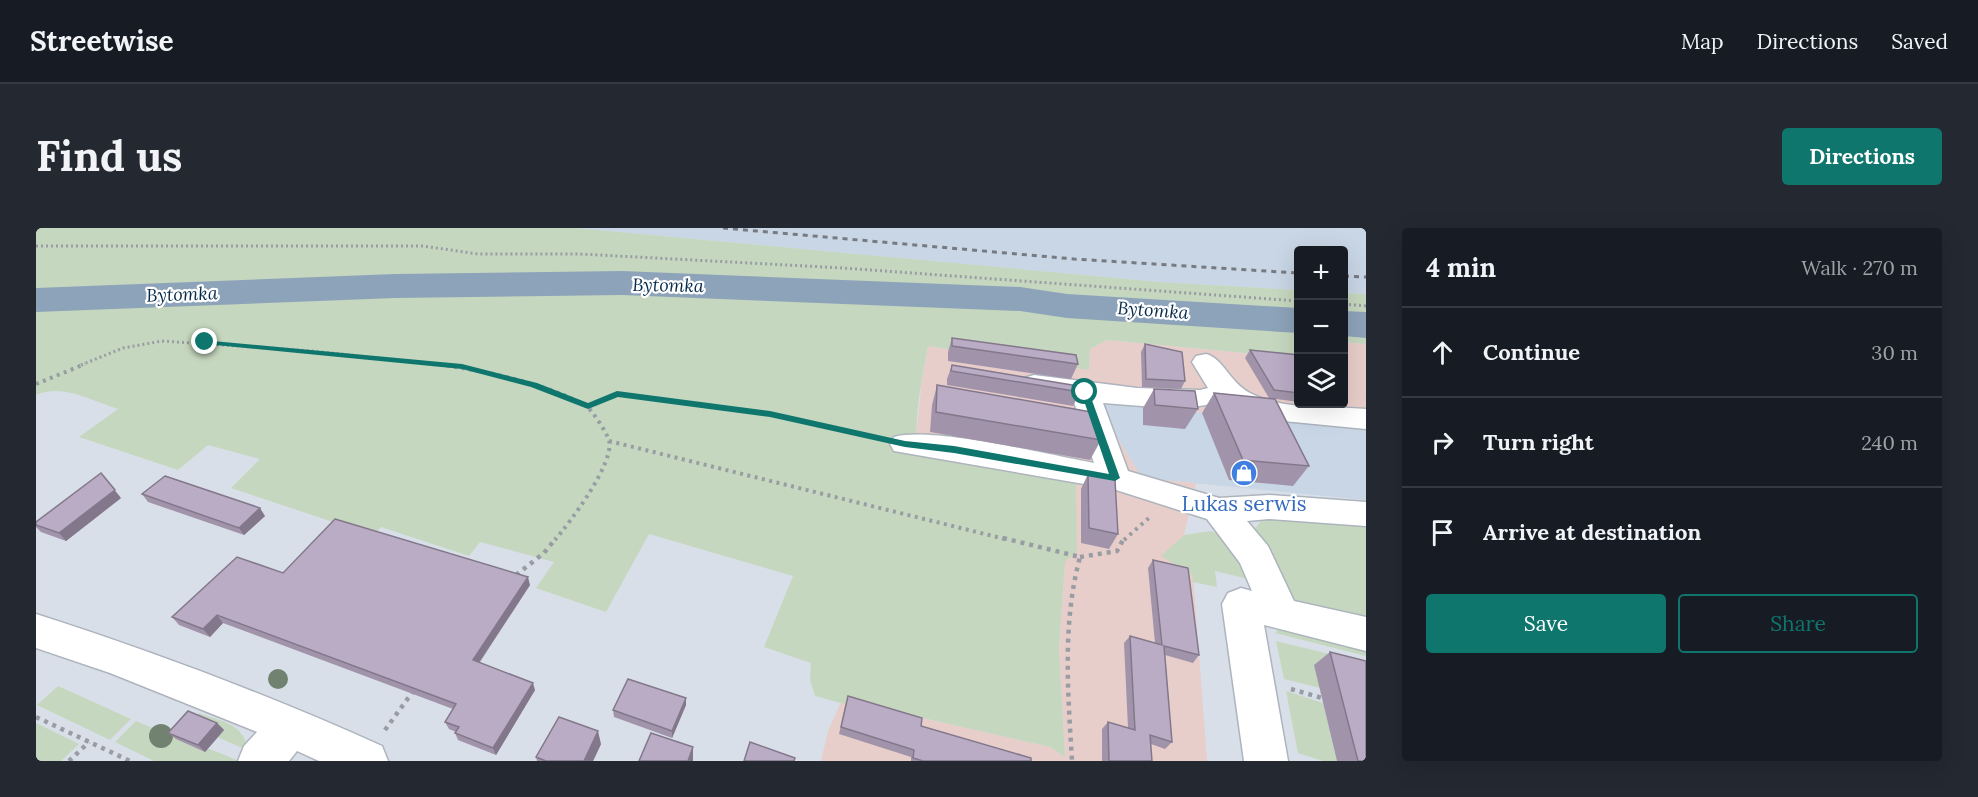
<!DOCTYPE html>
<html lang="en">
<head>
<meta charset="utf-8">
<style>
  :root { --surface:#171b24; --page:#242831; --text:#f1f3f6; --muted:#9ea1a6; --line:#363941; --accent:#0f766e }
  body { margin:0; font-family:Lora,serif; background:var(--page); color:var(--text) }
  .controls { position:absolute; right:18px; top:18px; display:grid; overflow:hidden; border-radius:6px; box-shadow:0 6px 24px #0002 }
  .controls button { width:54px; height:54px; display:grid; place-items:center; padding:0; border:0; border-bottom:2px solid var(--line); background:var(--surface); color:var(--text); font:30px sans-serif }
  .stop { position:absolute; width:18px; height:18px; margin:-14px; border:4px solid #0f766e; border-radius:50%; background:#fff }
  .stop.end { background:#0f766e; border-color:#fff; box-shadow:0 2px 6px #0008 }
  .list { margin:0; padding:0; list-style:none }
  h2 { display:flex; justify-content:space-between; align-items:center; height:78px; margin:0; padding:0 24px; font-size:26px }
  h2 small { font-size:20px; font-weight:400; color:var(--muted) }
  .list li { display:grid; grid-template-columns:39px 1fr auto; gap:18px; align-items:center; box-sizing:border-box; height:90px; padding:0 24px; border-top:2px solid var(--line) }
  .list b { display:block; font-size:22px; white-space:nowrap }
  .list em { font-size:20px; font-style:normal; color:var(--muted) }
  .actions { display:flex; gap:12px; padding:18px 24px }
  .actions a { flex:1; padding:14px 0; border:2px solid var(--accent); border-radius:6px; text-align:center; font-size:21px; color:var(--accent) }
  .actions .main { background:var(--accent); color:#fff }
  .icon { flex:none; width:33px; height:33px; fill:none; stroke:currentColor; stroke-width:2; stroke-linecap:round; stroke-linejoin:round }
  .map { position:relative; flex:none; width:1330px; height:533px; overflow:hidden; border-radius:6px }
  header { display:flex; align-items:center; gap:36px; box-sizing:border-box; height:84px; padding:0 30px; background:var(--surface); border-bottom:2px solid var(--line) }
  header strong { font-size:28px }
  nav { display:flex; gap:33px; margin-inline-start:auto; font-size:21px }
  .intro { display:flex; align-items:center; justify-content:space-between; box-sizing:border-box; height:144px; padding:0 36px }
  h1 { margin:0; font-size:42px }
  .button { padding:15px 27px; border-radius:6px; background:var(--accent); color:#fff; font-size:21px; font-weight:700 }
  main { display:flex; gap:36px; padding:0 36px }
  aside { flex:1; background:var(--surface); border-radius:6px; box-shadow:0 6px 24px #0002 }
  .map>svg:first-child { display:block }
  .built { fill:#c9d6e5 }
  .industrial { fill:#e8ceca }
  .green { fill:#c6d7bf }
  .lines { fill:none; stroke-linecap:round; stroke-linejoin:round }
  .river { fill:#8da3b9; fill-rule:evenodd }
  .minor-casing { stroke:#adb4bd; stroke-width:3 }
  .path-far2 { stroke:#979da3; stroke-width:3; stroke-dasharray:2 3; stroke-linecap:butt }
  .path-far1 { stroke:#979da3; stroke-width:4; stroke-dasharray:3 4.5; stroke-linecap:butt }
  .path { stroke:#979da3; stroke-width:4.5; stroke-dasharray:4 5; stroke-linecap:butt }
  .minor { fill:#fff; fill-rule:evenodd }
  .rail { stroke:#777b81; stroke-width:3; stroke-dasharray:5 5; stroke-linecap:butt }
  .tree { fill:#718270 }
  .wall { fill:#a194aa }
  .shaded-wall { fill:#83788b }
  .building { fill:#bbacc6; stroke:#83788b; stroke-width:1.5 }
  .route { fill:#0f766e }
  .labels { text-anchor:middle; dominant-baseline:central; stroke-width:4.5; stroke-linejoin:round; paint-order:stroke }
  .far-water-label { font-size:18px; font-style:italic; fill:#072c4c; stroke:#fff }
  .shop-label { font-size:21px; fill:#366cbe; stroke:#fff }
</style>
</head>
<body>
<header>
<strong>Streetwise</strong>
<nav><a>Map</a><a>Directions</a><a>Saved</a></nav>
</header>
<div class="intro"><h1>Find us</h1><a class="button">Directions</a></div>
<main>
<div class="map">
<svg width="1330" height="533" viewBox="0 0 1330 533">
  <rect width="100%" height="100%" fill="#d8dfe8"/>
  <g class="built">
    <polygon points="540,0 1330,0 1330,66 1308,65 1308,22 1262,22 1262,62 1124,54"/>
    <polygon points="1060,174 1330,201 1330,272 1106,250"/>
  </g>
  <polygon class="industrial" points="1071,112 1262,130 1262,176 1308,176 1308,114 1330,116 1330,201 1060,174 1106,250 1160,255 1148,307 1126,328 1157,347 1171,533 785,533 792,503 805,474 876,494 877,488 1014,519 1029,529 1023,420 1029,334 882,224 880,212 885,159 892,118 1053,142 1054,121"/>
  <g class="green">
    <path d="M0 0H540L1124 54 1262 62V130L1071 112 1054 121 1053 142 892 118C886 152 877 190 882 224L1040 256 1041 323 1029 334 1023 420 1029 529 1014 519 878 488 876 494 779 468 774 452 775 435 728 419 757 348 613 306 570 384 500 360 518 334 444 314 433 328 345 299 340 304 306 297 195 260 224 231 172 217 142 242 43 209 82 181C56 173 26 155 0 167Z"/>
    <polygon points="1308,65 1330,66 1330,116 1308,114"/>
    <polygon points="1277,290 1330,295 1330,395 1255,376 1216,304 1226,292"/>
    <polygon points="1175,303 1193,310 1231,370 1216,367 1212,351 1179,343 1181,359 1157,354 1156,347 1125,328 1148,307"/>
    <polygon points="1246,397 1330,414 1330,428 1239,405"/>
    <polygon points="1240,413 1330,435 1279,437 1284,460 1248,451"/>
    <polygon points="22,458 95,491 74,512 1,477"/>
    <polygon points="1250,463 1287,475 1301,533 1287,533 1262,525"/>
    <path d="M163 485C184 493 210 496 211 522L181 509 159 490Z"/>
    <path d="M100 493C134 508 169 518 203 533H118L79 514Z"/>
    <polygon points="0,495 43,516 25,533 0,533"/>
  </g>
  <g class="lines">
    <g class="river">
      <polygon points="586,43 984,59 1031,66 1262,80 1262,105 1031,90 984,83 586,67 359,70 0,84 0,60 359,46"/>
      <polygon points="1308,83 1330,84 1330,110 1308,108"/>
    </g>
    <defs>
      <g id="minor">
        <path d="M1170 126C1187 130 1194 155 1214 165 1248 183 1293 178 1330 181V201L1237 192 1209 185 1188 174 1145 181 1067 175 1092 243 1183 270 1233 267 1330 274V298L1233 291 1211 293 1232 318 1258 373 1330 389V423L1228 397 1252 533H1208L1186 376 1192 365 1205 360 1216 363 1204 335 1171 291 1077 261 858 223 854 216 858 209C896 198 1014 227 1058 235L1037 171 988 162 984 156 988 150 998 147 1101 160 1164 162 1172 160 1156 134 1160 128Z"/>
        <path d="M0 386C118 424 233 467 346 518L352 533H283L261 523 253 533H202L208 518 221 504 74 445 0 420Z"/>
      </g>
    </defs>
    <use href="#minor" class="minor-casing"/>
    <g class="path-far2">
      <polyline points="0,18 387,18 442,26 544,26 807,40 1262,73"/>
      <polyline points="1308,76 1330,78"/>
      <polyline points="45,137 87,120 126,113 276,123 410,137"/>
    </g>
    <g class="path-far1">
      <path d="M396 136C438 140 514 156 550 178 557 183 570 204 573 212 579 235 534 294 519 312"/>
      <polyline points="0,156 49,136"/>
      <polyline points="552,179 581,166 734,186 841,210"/>
      <polyline points="573,213 973,312"/>
      <polyline points="1088,312 1114,289"/>
    </g>
    <g class="path">
      <path d="M967 310 1044 329C1026 396 1032 464 1036 533"/>
      <polyline points="1044,329 1081,323 1088,310"/>
      <polyline points="480,347 508,325 520,310"/>
      <polyline points="1255,461 1286,470"/>
      <polyline points="0,489 94,533"/>
      <polyline points="349,502 378,462"/>
      <polyline points="33,533 53,514"/>
    </g>
    <use href="#minor" class="minor"/>
    <g class="rail">
      <polyline points="687,0 1038,31 1262,45"/>
      <polyline points="1308,48 1330,49"/>
    </g>
  </g>
  <g class="tree">
    <circle cx="242" cy="451" r="10"/>
    <circle cx="125" cy="508" r="12"/>
  </g>
  <g class="wall">
    <polygon points="916,110 1042,136 1035,151 912,133 912,124"/>
    <polygon points="1109,116 1149,153 1145,161 1106,159 1105,124"/>
    <polygon points="1214,122 1263,127 1263,174 1233,170 1209,130"/>
    <polygon points="916,137 1044,164 1037,178 911,157 911,151"/>
    <polygon points="901,157 1065,212 1054,232 894,204 896,177"/>
    <polygon points="1118,161 1162,181 1149,201 1107,197 1107,180"/>
    <polygon points="1178,165 1273,238 1257,258 1193,252 1166,185"/>
    <polygon points="1052,246 1082,306 1073,321 1045,315 1045,261"/>
    <polygon points="106,266 229,288 208,307 112,274"/>
    <polygon points="85,270 30,313 5,304 0,299 0,294"/>
    <polygon points="1117,332 1163,427 1157,435 1129,427 1136,514 1129,521 1115,516 1116,533 1066,533 1066,501 1072,494 1092,500 1088,415 1094,408 1119,415 1112,340"/>
    <polygon points="247,345 494,357 444,434 499,462 460,527 422,512 419,505 420,504 413,501 409,494 417,481 187,395 174,409 143,397 136,389"/>
    <polygon points="1294,424 1330,533 1301,533 1278,437"/>
    <polygon points="650,470 650,477 636,510 578,489 577,482"/>
    <polygon points="810,475 885,498 995,533 875,533 875,529 803,506"/>
    <polygon points="181,495 188,502 169,524 140,511 132,505"/>
    <polygon points="565,516 557,533 501,533 500,529"/>
  </g>
  <g class="shaded-wall">
    <polygon points="65,245 85,270 30,313 23,305"/>
    <polygon points="224,280 229,288 208,307 203,300"/>
    <polygon points="492,349 494,357 440,439 437,432"/>
    <polygon points="181,387 187,395 174,409 167,401"/>
    <polygon points="497,455 499,462 460,527 457,520"/>
    <polygon points="650,470 650,477 636,510 636,503"/>
    <polygon points="181,495 188,502 169,524 162,517"/>
    <polygon points="562,503 565,516 557,533 548,533"/>
    <polygon points="657,519 657,533 652,533"/>
  </g>
  <g class="building">
    <polygon points="916,110 1040,127 1042,136 916,118"/>
    <polygon points="1109,116 1146,124 1149,153 1110,151"/>
    <polygon points="1214,122 1263,127 1263,165 1238,162"/>
    <polygon points="916,137 1042,158 1044,164 915,143"/>
    <polygon points="901,157 1055,184 1065,212 900,184"/>
    <polygon points="1118,161 1159,163 1162,181 1119,177"/>
    <polygon points="1178,165 1239,171 1273,238 1207,232"/>
    <polygon points="65,245 79,262 23,305 0,297 0,294"/>
    <polygon points="1052,246 1079,252 1082,306 1053,300"/>
    <polygon points="129,248 224,280 203,300 106,266"/>
    <polygon points="299,291 492,349 437,432 497,455 457,520 419,505 423,499 409,494 420,476 181,387 167,401 136,389 201,329 247,345"/>
    <polygon points="1117,332 1152,340 1163,427 1128,418 1136,514 1114,507 1116,533 1073,533 1072,494 1099,502 1094,408 1126,417"/>
    <polygon points="1294,424 1330,433 1330,533 1322,533"/>
    <polygon points="592,451 650,470 636,503 577,482"/>
    <polygon points="812,468 886,490 885,498 995,530 995,533 887,533 877,530 878,522 805,499"/>
    <polygon points="152,483 181,495 162,517 132,505"/>
    <polygon points="523,489 562,503 548,533 510,533 500,529"/>
    <polygon points="615,505 657,519 652,533 603,533"/>
    <polygon points="714,514 759,530 758,533 708,533"/>
  </g>
  <polygon class="route" points="166,112 426,136 501,155 552,175 581,163 734,183 869,213 918,218 1073,246 1045,164 1049,162 1053,164 1084,250 1079,253 918,225 869,219 734,189 582,169 552,181 495,159 426,141 169,116"/>
  <defs>
    <symbol id="shop-disc" viewBox="-11 -11 22 22"><circle r="9.5" fill="#3f7fe0" stroke="#fff"/><path d="M-5-2.5h2.3a2.7 3.5 0 0 1 5.4 0H5L5.5 6h-11ZM-1.5-2.5h3a1.5 2.3 0 0 0-3 0Z" fill="#fff"/></symbol>
  </defs>
  <g fill-rule="evenodd">
    <use href="#shop-disc" x="1193" y="230" width="30" height="30"/>
  </g>
  <g class="labels">
    <g class="far-water-label">
      <text transform="translate(632 57) rotate(1)">Bytomka</text>
      <text transform="translate(146 66) rotate(-2)">Bytomka</text>
      <text transform="translate(1117 82) rotate(4)">Bytomka</text>
    </g>
    <g class="shop-label">
      <text x="1208" y="275">Lukas serwis</text>
    </g>
  </g>
</svg>
<div class="controls">
<button>+</button>
<button>−</button>
<button><svg class="icon" aria-label="layers" viewBox="0 0 24 24"><path d="M12 4l9 5-9 5-9-5zM3 14l9 5 9-5"/></svg></button>
</div>
<div class="stop" style="left:1049px;top:164px"></div>
<div class="stop end" style="left:169px;top:114px"></div>
</div>
<aside>
<h2>4 min<small>Walk · 270 m</small></h2>
<ul class="list">
<li><svg class="icon" aria-label="ahead" viewBox="0 0 24 24"><path d="M12 20V5M6 11l6-6 6 6"/></svg><div><b>Continue</b></div><em>30 m</em></li>
<li><svg class="icon" aria-label="right" viewBox="0 0 24 24"><path d="M7 20v-9h11M14 6l5 5-5 5"/></svg><div><b>Turn right</b></div><em>240 m</em></li>
<li><svg class="icon" aria-label="arrive" viewBox="0 0 24 24"><path d="M6 21V4h12l-3 4 3 4H6"/></svg><div><b>Arrive at destination</b></div></li>
</ul>
<div class="actions"><a class="main">Save</a><a>Share</a></div>
</aside>
</main>
</body>
</html>
